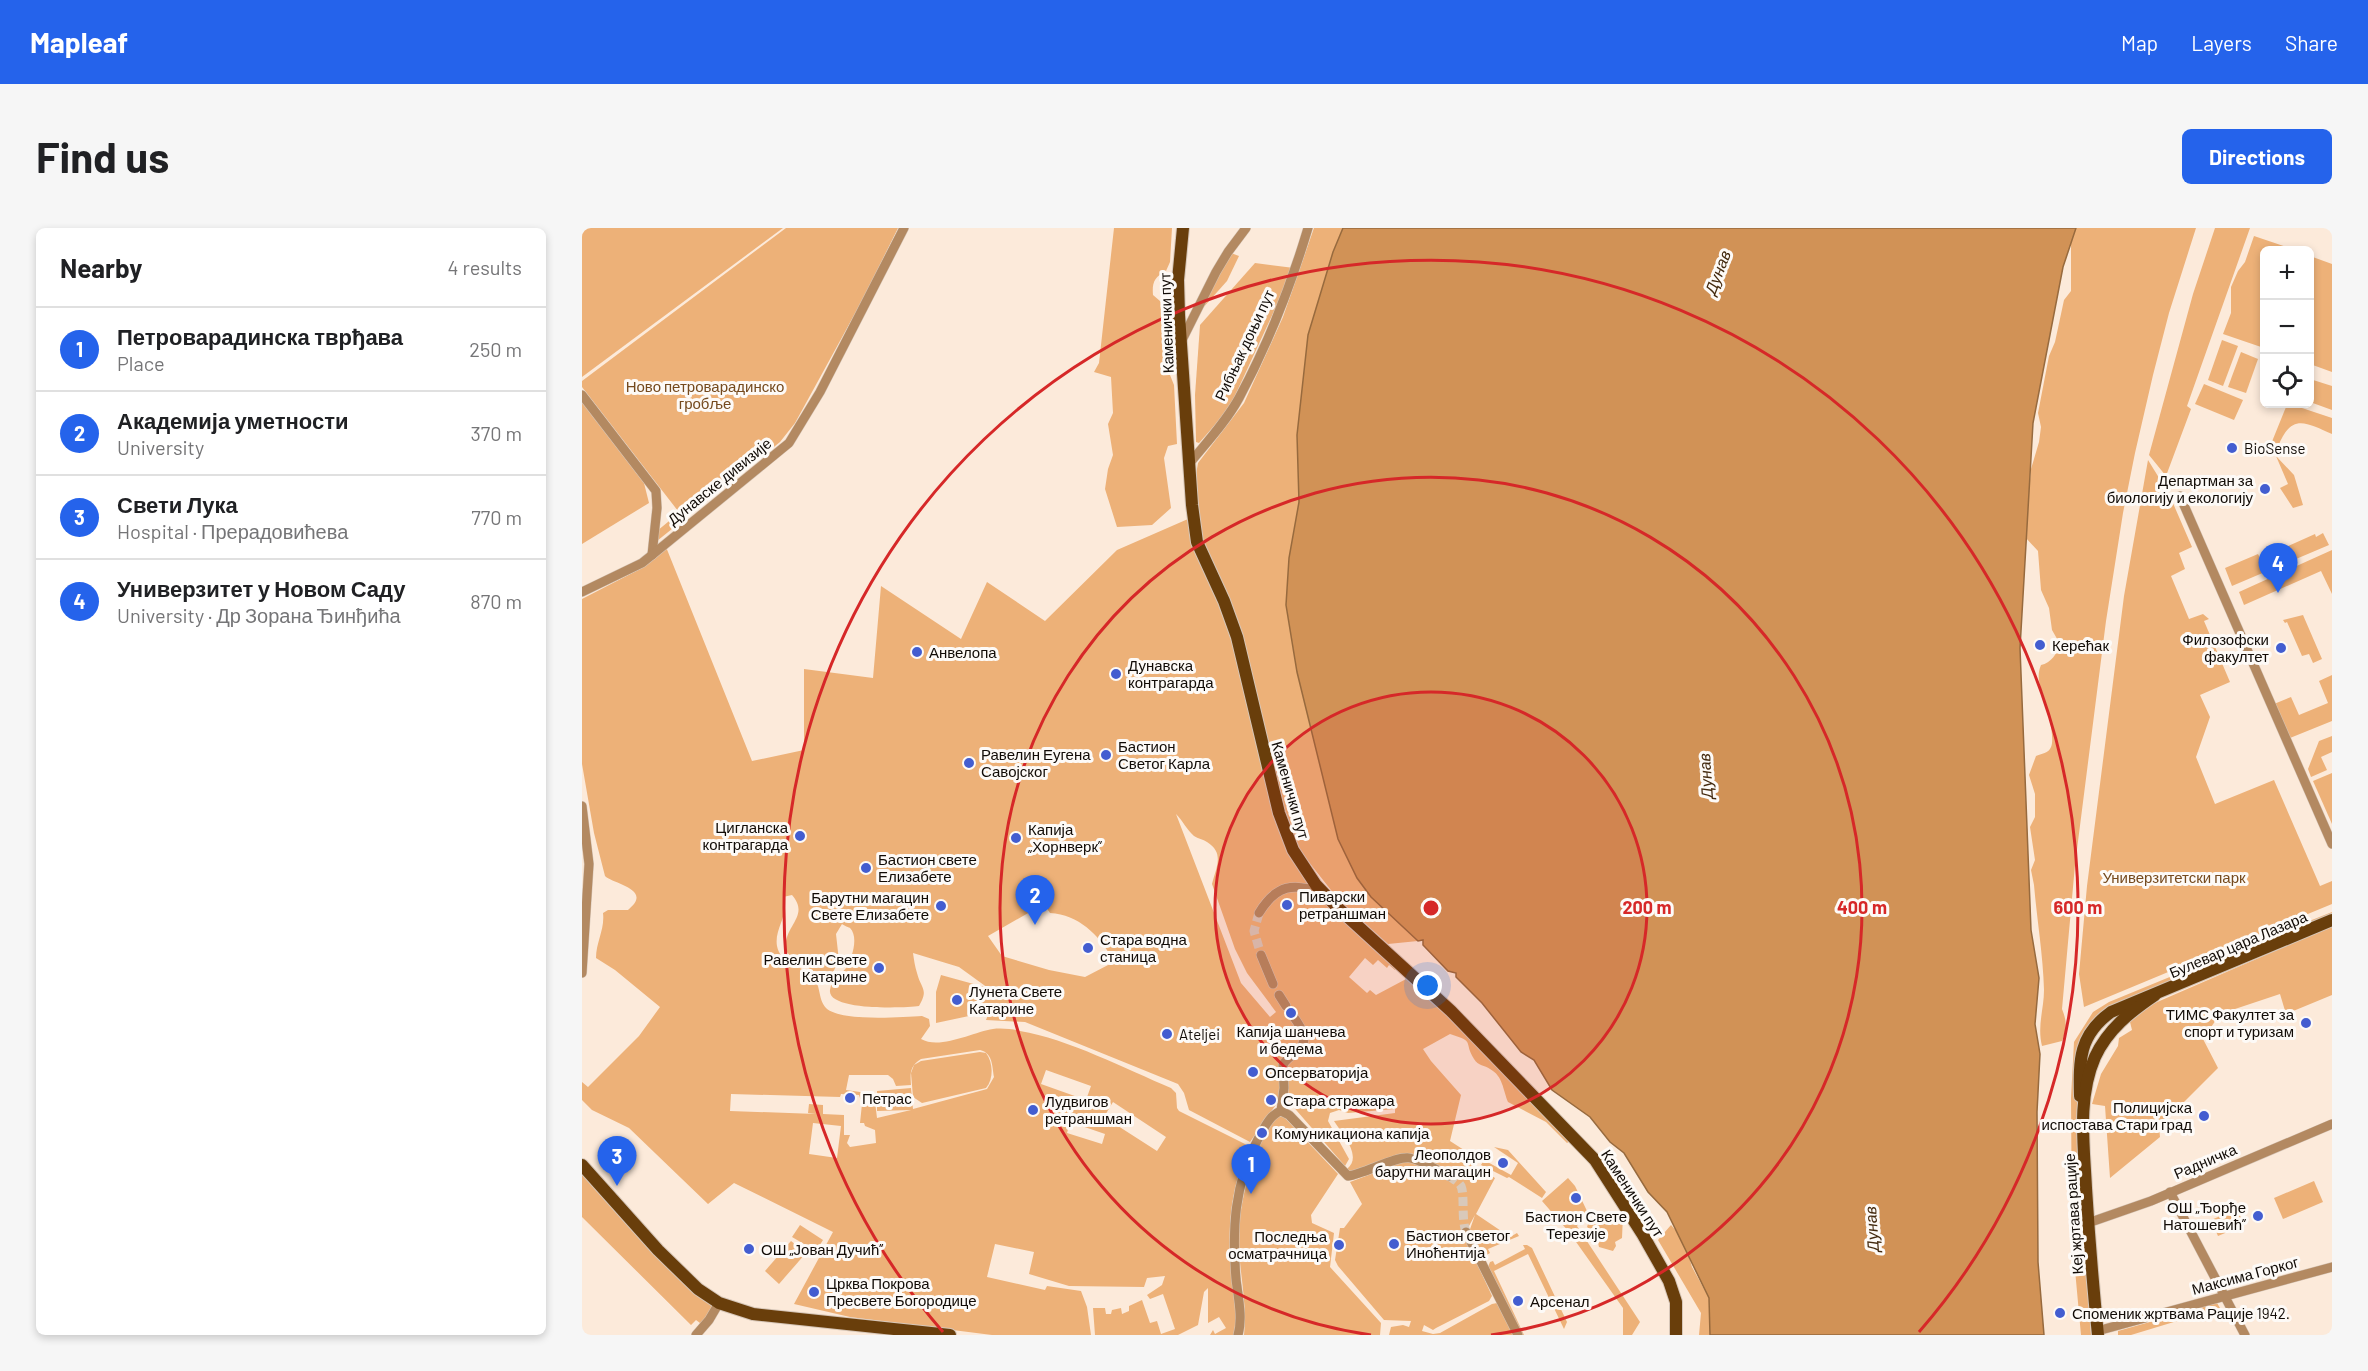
<!DOCTYPE html>
<html lang="en">
<head>
<meta charset="utf-8">
<style>
  :root { --surface:#fff; --page:#f6f6f6; --text:#202124; --muted:#757577; --line:#e0e0e0; --accent:#2563eb }
  body { margin:0; font-family:Barlow,sans-serif; background:var(--page); color:var(--text) }
  .controls { position:absolute; right:18px; top:18px; display:grid; overflow:hidden; border-radius:9px; box-shadow:0 3px 9px #0003 }
  .controls button { width:54px; height:54px; display:grid; place-items:center; padding:0; border:0; border-bottom:2px solid var(--line); background:var(--surface); color:var(--text); font:30px sans-serif }
  .you { position:absolute; left:846px; top:758px; width:21px; height:21px; margin:-15px; border:4px solid #fff; border-radius:50%; background:#1a73e8; box-shadow:0 0 0 9px #1a73e833 }
  .badge { display:grid; place-items:center; width:39px; height:39px; border-radius:50%; background:var(--accent); color:#fff; font-size:20px; font-weight:700 }
  .pin { position:absolute; translate:-50% -50px; filter:drop-shadow(0 2px 3px #0008) }
  .pin::after { content:''; position:absolute; top:32px; width:21px; height:18px; background:inherit; clip-path:polygon(0 0,100% 0,50% 100%) }
  .list { margin:0; padding:0; list-style:none }
  h2 { display:flex; justify-content:space-between; align-items:center; height:78px; margin:0; padding:0 24px; font-size:26px }
  h2 small { font-size:20px; font-weight:400; color:var(--muted) }
  .list li { display:grid; grid-template-columns:39px 1fr auto; gap:18px; align-items:center; box-sizing:border-box; height:84px; padding:0 24px; border-top:2px solid var(--line) }
  .list b { display:block; font-size:22px; white-space:nowrap }
  .list p { margin:0; font-size:20px; white-space:nowrap; color:var(--muted) }
  .list em { font-size:20px; font-style:normal; color:var(--muted) }
  .icon { flex:none; width:33px; height:33px; fill:none; stroke:currentColor; stroke-width:2; stroke-linecap:round; stroke-linejoin:round }
  .map { position:relative; flex:none; width:1750px; height:1107px; overflow:hidden; border-radius:9px }
  header { display:flex; align-items:center; gap:36px; box-sizing:border-box; height:84px; padding:0 30px; background:var(--accent); color:#fff }
  header strong { font-size:28px }
  nav { display:flex; gap:33px; margin-inline-start:auto; font-size:21px }
  .intro { display:flex; align-items:center; justify-content:space-between; box-sizing:border-box; height:144px; padding:0 36px }
  h1 { margin:0; font-size:42px }
  .button { padding:15px 27px; border-radius:9px; background:var(--accent); color:#fff; font-size:21px; font-weight:700 }
  main { display:flex; gap:36px; padding:0 36px }
  aside { flex:1; background:var(--surface); border-radius:9px; box-shadow:0 3px 9px #0003 }
  .map>svg:first-child { display:block }
  .green { fill:#edb178; fill-rule:evenodd }
  .water { fill:#d19256; stroke:#976a3e; stroke-width:1.5 }
  .lines { fill:none; stroke-linecap:round; stroke-linejoin:round }
  .minor-tunnel { stroke:#d9c9ba; stroke-width:9; stroke-dasharray:9 4.5; stroke-linecap:butt }
  .minor-casing { stroke:#d6c6b8; stroke-width:10 }
  .major-casing { stroke:#d6c6b8; stroke-width:14 }
  .minor { stroke:#b38961; stroke-width:9 }
  .major { stroke:#693e0b; stroke-width:12 }
  .ring { fill:none; stroke:#d62828; stroke-width:3 }
  .poi-dot { fill:#435dd0; stroke:#fdfaf7; stroke-width:2 }
  .labels { text-anchor:middle; dominant-baseline:central; stroke-width:6; stroke-linejoin:round; paint-order:stroke }
  .street-label { font-size:15px; fill:#110b06; stroke:#fdfaf7 }
  .park-label { font-size:15px; fill:#754a1e; stroke:#fdfaf7 }
  .poi-label { font-size:15px; fill:#110b06; stroke:#fdfaf7; text-anchor:start }
  .water-label { font-size:16px; font-style:italic; fill:#43290e; stroke:#fdfaf7 }
  .centre { fill:#d62828; stroke:#fdfaf7; stroke-width:3 }
  .ring-label { font-size:18px; text-anchor:middle; font-weight:bold; fill:#d62828; stroke:#fdfaf7; stroke-width:6; stroke-linejoin:round; paint-order:stroke }
</style>
</head>
<body>
<header>
<strong>Mapleaf</strong>
<nav><a>Map</a><a>Layers</a><a>Share</a></nav>
</header>
<div class="intro"><h1>Find us</h1><a class="button">Directions</a></div>
<main>
<aside>
<h2>Nearby<small>4 results</small></h2>
<ul class="list">
<li><span class="badge">1</span><div><b>Петроварадинска тврђава</b><p>Place</p></div><em>250 m</em></li>
<li><span class="badge">2</span><div><b>Академија уметности</b><p>University</p></div><em>370 m</em></li>
<li><span class="badge">3</span><div><b>Свети Лука</b><p>Hospital · Прерадовићева</p></div><em>770 m</em></li>
<li><span class="badge">4</span><div><b>Универзитет у Новом Саду</b><p>University · Др Зорана Ђинђића</p></div><em>870 m</em></li>
</ul>
</aside>
<div class="map">
<svg width="1750" height="1107" viewBox="0 0 1750 1107">
  <rect width="100%" height="100%" fill="#fceada"/>
  <g class="green">
    <polygon points="0,0 201,0 0,149"/>
    <polygon points="204,0 316,0 281,71 213,195 198,214 75,313 75,303 92,289 93,282 96,283 0,159 0,153"/>
    <path d="M532 0H590L588 34 584 43C572 49 570 55 571 67L578 73 582 89V111L590 124 588 147 592 157 595 216 586 218 582 230 589 280 570 297 535 299 523 261 526 241 531 227 526 196 531 185 529 149 512 144 517 135Z"/>
    <path d="M732 0H761L751 24 715 207 717 274 707 330 704 377 715 444 756 611 775 650 789 669 836 713 806 716 756 671 715 619 702 582 663 415 620 311C616 287 611 259 616 235L662 175 701 89Z"/>
    <path d="M1494 0H1614L1587 85 1571 147 1553 225 1541 285 1524 393 1493 637 1480 781C1485 793 1485 801 1480 813L1460 818C1455 798 1462 781 1462 762 1461 727 1455 692 1452 657L1449 642 1453 632 1448 599 1453 589V566L1447 547 1454 528C1459 526 1467 525 1469 519 1473 510 1466 483 1463 473 1460 460 1453 451 1459 437 1469 435 1475 426 1478 416L1470 402 1467 380 1459 362 1456 323 1443 309 1449 241 1457 214 1459 199 1456 185 1467 128 1473 114 1482 72 1489 63V15Z"/>
    <polygon points="1633,0 1668,0 1605,178 1609,181 1584,248 1567,227 1611,66"/>
    <polygon points="1672,8 1713,22 1682,22 1682,120 1641,106 1649,85 1649,59 1656,43 1663,34"/>
    <polygon points="649,25 657,28 645,53 619,82"/>
    <polygon points="1728,28 1750,36 1750,144 1728,136"/>
    <polygon points="673,35 712,40 651,172 639,190 617,215 614,214 613,167 618,97"/>
    <polygon points="1640,112 1656,118 1641,158 1626,152"/>
    <polygon points="1659,124 1676,131 1664,165 1646,159"/>
    <polygon points="1728,151 1750,158 1750,182 1728,174"/>
    <polygon points="1622,156 1661,172 1652,192 1613,176"/>
    <polygon points="0,174 62,255 67,275 0,316"/>
    <path d="M1708 176 1750 190V206C1723 194 1709 185 1696 219L1689 216 1704 179Z"/>
    <polygon points="1694,228 1712,247 1721,277 1711,280 1698,260 1706,256"/>
    <polygon points="1566,232 1587,266 1610,319 1597,325 1603,341 1589,348 1607,391 1621,386 1627,391 1622,393 1648,454 1618,467 1628,489 1614,529 1633,576 1692,552 1738,658 1750,653 1750,676 1502,779 1497,746 1505,658 1542,368"/>
    <path d="M606 291 645 391 708 623 815 740 813 742 807 737 805 740 796 732 791 737 783 730 767 749 785 765 788 762 794 767 826 750 844 763 988 913 985 915 964 894 926 874C921 862 921 848 908 841 903 837 896 838 892 831 881 813 894 814 868 806L841 821 849 833 879 867 868 913 882 922 876 932 887 934 913 950 894 986 928 1009 935 1005 937 1008 906 1021 908 1025 901 1029 887 1004 893 987 882 1007 910 1068 907 1073 854 1100 851 1102 842 1097 840 1103 851 1106 858 1105 910 1076 915 1075 932 1107H807L809 1099 821 1097 827 1099 829 1093 802 1092 756 1038 753 1032 758 1000H762L780 976 768 954 800 942 829 927 769 944 765 941C781 928 760 906 752 893L813 885V881L766 885 757 882 748 885 746 893 767 931 763 938 708 875 705 861 668 914 607 882 602 865 596 856 443 794 404 792 406 787 434 778 354 795V764L359 747 406 760 377 739 331 725C332 732 333 739 335 745 339 761 347 761 337 778 323 780 245 783 248 762 249 752 259 747 264 740 270 731 277 709 268 700 268 700 261 697 260 696L254 706 257 733 245 755C233 740 215 737 204 723 200 698 229 689 210 667L201 669C208 687 192 700 195 718 198 735 218 737 229 747 240 756 235 770 244 780 259 794 319 789 340 788L347 791 348 798 339 811C358 822 391 804 411 801 419 800 430 801 438 803 486 811 544 841 589 860L594 865 595 880 597 883 667 918C639 985 648 1028 655 1097L654 1107H628L631 1102 633 1106 644 1100 637 1089 626 1095V1060L622 1064 616 1097 596 1107H513L511 1080H523L524 1086H529L530 1082 539 1080 540 1086 547 1083V1078L560 1072 568 1095 575 1093 579 1106 593 1101 581 1066 568 1071 565 1067 580 1057 583 1048 565 1050 562 1059 487 1058 447 1046 452 1024 413 1016 405 1049 463 1062 465 1058 499 1063 505 1079 509 1107H410L268 1089 212 1076 251 1004 152 955 126 976 47 900 10 882 0 872V854L6 859 57 808 78 779 33 742 14 730C14 714 23 701 21 685L26 682H46C72 661 31 656 23 648L12 605 0 536V371L60 340 84 319 170 533 222 522V441L291 450 299 358 379 411 405 354 463 393 535 322ZM594 586C601 593 605 602 612 608 616 611 621 611 625 614 643 625 634 640 630 656L653 721 665 745 694 784 688 789 659 755ZM462 676 468 685C497 687 516 706 530 730L528 736 503 749 467 742 420 728 406 708ZM398 822C411 825 410 838 412 849L405 861 331 881 329 860 295 863V883L329 882 295 890 292 866 264 862 267 847H306L311 851 314 858 329 857C328 845 328 838 339 831ZM464 842 509 858 504 872 459 856ZM259 866 277 867 280 876 278 895H282L283 898 293 902 294 915 268 919 265 915 268 907H262V887L241 886V877L227 876 226 885 234 886 148 883 149 866 258 869ZM531 874 584 909 575 923 522 889ZM488 894 523 906 520 916 485 905ZM231 895 259 898 255 930 227 926Z"/>
    <polygon points="1741,305 1747,317 1700,337 1695,326 1697,322 1733,306 1734,309"/>
    <polygon points="1750,322 1750,366 1739,343 1662,377 1657,364"/>
    <polygon points="1676,326 1679,332 1692,327 1697,338 1650,358 1643,340"/>
    <polygon points="1721,387 1740,431 1731,435 1727,426 1720,428 1705,394 1703,395 1701,392"/>
    <polygon points="1750,447 1750,493 1708,510 1692,476 1709,469 1717,487 1746,475 1737,453"/>
    <polygon points="1750,508 1750,524 1739,529 1745,542 1729,549 1726,541 1737,513"/>
    <polygon points="1750,545 1750,596 1731,553"/>
    <polygon points="1750,684 1750,691 1529,784 1503,818 1502,1013 1509,1107 1499,1107 1490,1009 1489,870 1492,814 1511,784 1527,774 1612,739 1619,739 1624,734"/>
    <polygon points="1750,698 1750,767 1704,786 1698,766 1638,786 1621,811 1636,840 1577,899 1578,909 1528,950 1523,878 1510,876 1519,846 1536,818 1537,810 1550,802 1547,790 1566,778"/>
    <path d="M398 824 404 825C411 834 412 851 404 860L340 875 331 869 329 845 332 837 339 833Z"/>
    <path d="M701 888 756 946 729 987 730 995 752 1005 748 1039 799 1095 798 1107H662C665 1079 659 1051 657 1023 654 977 670 929 692 889Z"/>
    <polygon points="912,919 926,922 964,964 960,970 927,949 925,950 899,937 902,932 929,947 936,935"/>
    <polygon points="0,945 137,1075 122,1098 114,1092 109,1097 0,989"/>
    <polygon points="986,950 993,958 1005,983 995,998 1058,1094 1050,1107 1041,1107 1041,1080 987,1004 960,973"/>
    <polygon points="1732,953 1741,974 1701,991 1692,970"/>
    <polygon points="1655,981 1662,997 1636,1008 1629,992"/>
    <polygon points="1036,984 1041,987 1040,1010 1033,1014 1034,1018 1031,1023 1017,1019 1014,1006 1005,999 1006,996 1014,991 1024,992 1029,986"/>
    <polygon points="218,997 241,1012 234,1023 210,1009"/>
    <polygon points="1089,997 1096,1005 1104,1019 1110,1039 1127,1070 1128,1107 1117,1107 1119,1085 1076,1012"/>
    <polygon points="209,1013 224,1025 197,1056 183,1043"/>
    <polygon points="941,1017 945,1017 950,1020 985,1094 982,1101 946,1026 912,1043 942,1107 939,1107 906,1039 908,1034 911,1033 913,1037 943,1021"/>
    <polygon points="1635,1075 1638,1080 1549,1107 1536,1107 1536,1103"/>
  </g>
  <polygon class="water" points="761,0 1494,0 1481,39 1451,195 1438,420 1449,702 1457,750 1453,796 1458,826 1455,884 1456,1034 1462,1107 1128,1107 1127,1070 1085,984 1066,964 1042,925 1028,914 1008,889 970,862 952,832 939,824 900,775 874,749 874,745 866,743 841,717 841,712 836,713 789,669 775,650 756,611 715,444 704,377 707,330 717,274 715,207 726,107 751,24"/>
  <g class="lines">
    <g class="minor-tunnel">
      <polyline points="677,685 672,703 679,727"/>
      <path d="M867 948C871 951 876 953 879 958 883 968 879 990 884 1004"/>
    </g>
    <defs>
      <g id="minor">
        <polyline points="599,114 634,44 646,24 664,0"/>
        <polyline points="0,167 74,263 75,280 70,327"/>
        <path d="M607 236C624 215 644 194 657 170 685 118 709 57 726 0"/>
        <polyline points="1598,268 1750,616"/>
        <polyline points="0,364 60,335 70,327 207,215 238,164 322,0"/>
        <polyline points="0,578 7,636 0,745"/>
        <path d="M677 685C694 657 711 654 740 665"/>
        <polyline points="679,727 691,756"/>
        <polyline points="697,767 704,778"/>
        <path d="M699 883 702 860 701 837C704 831 709 828 715 824 730 811 717 797 709 785"/>
        <polyline points="1588,964 1663,1107"/>
        <polyline points="1506,995 1569,973 1750,896"/>
        <polyline points="884,1004 936,1107"/>
        <polyline points="1515,1103 1750,1039"/>
        <polyline points="114,1107 127,1092 137,1075"/>
        <path d="M656 1107C661 1090 656 1069 654 1051 650 1002 652 956 676 911 682 901 687 887 699 883L707 887 766 948C782 946 816 927 828 930 841 933 855 942 867 948"/>
      </g>
      <g id="major">
        <polyline points="601,0 596,52 597,87 610,277 615,314 642,373 655,409 697,585 711,622 734,657 756,680 869,783 1013,932 1061,1007 1087,1053 1094,1074 1094,1107"/>
        <path d="M1498 868C1497 832 1497 807 1529 784L1750 692"/>
        <polyline points="0,937 76,1022 116,1061 137,1075 171,1086 368,1107"/>
        <path d="M1516 1107C1511 1058 1507 1009 1504 960 1502 917 1495 870 1513 829 1526 801 1548 784 1573 767"/>
      </g>
    </defs>
    <use href="#minor" class="minor-casing"/>
    <use href="#major" class="major-casing"/>
    <use href="#minor" class="minor"/>
    <use href="#major" class="major"/>
  </g>
  <circle cx="849" cy="680" r="216" fill="#d62828" fill-opacity=".12"/>
  <g class="ring">
    <circle cx="849" cy="680" r="216"/>
    <path d="M789 1107A431 431 0 1 1 909 1107"/>
    <path d="M361 1104A647 647 0 1 1 1337 1104"/>
  </g>
  <g class="poi-dot">
    <circle cx="1650" cy="220" r="6"/>
    <circle cx="1683" cy="261" r="6"/>
    <circle cx="1458" cy="417" r="6"/>
    <circle cx="1699" cy="420" r="6"/>
    <circle cx="335" cy="424" r="6"/>
    <circle cx="534" cy="446" r="6"/>
    <circle cx="524" cy="527" r="6"/>
    <circle cx="387" cy="535" r="6"/>
    <circle cx="218" cy="608" r="6"/>
    <circle cx="434" cy="610" r="6"/>
    <circle cx="284" cy="640" r="6"/>
    <circle cx="705" cy="677" r="6"/>
    <circle cx="359" cy="678" r="6"/>
    <circle cx="506" cy="720" r="6"/>
    <circle cx="297" cy="740" r="6"/>
    <circle cx="375" cy="772" r="6"/>
    <circle cx="709" cy="785" r="6"/>
    <circle cx="1724" cy="795" r="6"/>
    <circle cx="585" cy="806" r="6"/>
    <circle cx="671" cy="844" r="6"/>
    <circle cx="268" cy="870" r="6"/>
    <circle cx="689" cy="872" r="6"/>
    <circle cx="451" cy="882" r="6"/>
    <circle cx="1622" cy="888" r="6"/>
    <circle cx="680" cy="905" r="6"/>
    <circle cx="921" cy="935" r="6"/>
    <circle cx="994" cy="970" r="6"/>
    <circle cx="1676" cy="988" r="6"/>
    <circle cx="812" cy="1016" r="6"/>
    <circle cx="757" cy="1017" r="6"/>
    <circle cx="167" cy="1021" r="6"/>
    <circle cx="232" cy="1064" r="6"/>
    <circle cx="936" cy="1073" r="6"/>
    <circle cx="1478" cy="1085" r="6"/>
  </g>
  <g class="labels">
    <g class="street-label">
      <text transform="translate(584 95) rotate(-92)">Каменички пут</text>
      <text transform="translate(662 117) rotate(-65)">Рибњак доњи пут</text>
      <text transform="translate(137 253) rotate(-39)">Дунавске дивизије</text>
      <text transform="translate(709 562) rotate(74)">Каменички пут</text>
      <text transform="translate(1656 716) rotate(-23)">Булевар цара Лазара</text>
      <text transform="translate(1623 933) rotate(-23)">Радничка</text>
      <text transform="translate(1051 965) rotate(57)">Каменички пут</text>
      <text transform="translate(1491 986) rotate(-94)">Кеј жртава рације</text>
      <text transform="translate(1663 1047) rotate(-15)">Максима Горког</text>
    </g>
    <g class="park-label">
      <text x="123" y="158">Ново петроварадинско<tspan x="123" dy="17">гробље</tspan></text>
      <text x="1592" y="649">Универзитетски парк</text>
    </g>
    <g class="poi-label">
      <text x="1662" y="220">BioSense</text>
      <text x="1671" y="252" text-anchor="end">Департман за<tspan x="1671" dy="17">биологију и екологију</tspan></text>
      <text x="1687" y="411" text-anchor="end">Филозофски<tspan x="1687" dy="17">факултет</tspan></text>
      <text x="1470" y="417">Керећак</text>
      <text x="347" y="424">Анвелопа</text>
      <text x="546" y="437">Дунавска<tspan x="546" dy="17">контрагарда</tspan></text>
      <text x="536" y="518">Бастион<tspan x="536" dy="17">Светог Карла</tspan></text>
      <text x="399" y="526">Равелин Еугена<tspan x="399" dy="17">Савојског</tspan></text>
      <text x="206" y="599" text-anchor="end">Цигланска<tspan x="206" dy="17">контрагарда</tspan></text>
      <text x="446" y="601">Капија<tspan x="446" dy="17">„Хорнверк”</tspan></text>
      <text x="296" y="631">Бастион свете<tspan x="296" dy="17">Елизабете</tspan></text>
      <text x="717" y="668">Пиварски<tspan x="717" dy="17">ретраншман</tspan></text>
      <text x="347" y="669" text-anchor="end">Барутни магацин<tspan x="347" dy="17">Свете Елизабете</tspan></text>
      <text x="518" y="711">Стара водна<tspan x="518" dy="17">станица</tspan></text>
      <text x="285" y="731" text-anchor="end">Равелин Свете<tspan x="285" dy="17">Катарине</tspan></text>
      <text x="387" y="763">Лунета Свете<tspan x="387" dy="17">Катарине</tspan></text>
      <text x="1712" y="786" text-anchor="end">ТИМС Факултет за<tspan x="1712" dy="17">спорт и туризам</tspan></text>
      <text x="709" y="803" text-anchor="middle">Капија шанчева<tspan x="709" dy="17">и бедема</tspan></text>
      <text x="597" y="806">Ateljei</text>
      <text x="683" y="844">Опсерваторија</text>
      <text x="280" y="870">Петрас</text>
      <text x="701" y="872">Стара стражара</text>
      <text x="463" y="873">Лудвигов<tspan x="463" dy="17">ретраншман</tspan></text>
      <text x="1610" y="879" text-anchor="end">Полицијска<tspan x="1610" dy="17">испостава Стари град</tspan></text>
      <text x="692" y="905">Комуникациона капија</text>
      <text x="909" y="926" text-anchor="end">Леополдов<tspan x="909" dy="17">барутни магацин</tspan></text>
      <text x="1664" y="979" text-anchor="end">ОШ „Ђорђе<tspan x="1664" dy="17">Натошевић”</tspan></text>
      <text x="994" y="988" text-anchor="middle">Бастион Свете<tspan x="994" dy="17">Терезије</tspan></text>
      <text x="824" y="1007">Бастион светог<tspan x="824" dy="17">Иноћентија</tspan></text>
      <text x="745" y="1008" text-anchor="end">Последња<tspan x="745" dy="17">осматрачница</tspan></text>
      <text x="179" y="1021">ОШ „Јован Дучић”</text>
      <text x="244" y="1055">Црква Покрова<tspan x="244" dy="17">Пресвете Богородице</tspan></text>
      <text x="948" y="1073">Арсенал</text>
      <text x="1490" y="1085">Споменик жртвама Рације 1942.</text>
    </g>
    <g class="water-label">
      <text transform="translate(1135 44) rotate(-69)">Дунав</text>
      <text transform="translate(1123 548) rotate(-94)">Дунав</text>
      <text transform="translate(1289 1001) rotate(-94)">Дунав</text>
    </g>
  </g>
  <circle cx="849" cy="680" r="9" class="centre"/>
  <g class="ring-label">
    <text x="1065" y="686">200 m</text>
    <text x="1280" y="686">400 m</text>
    <text x="1496" y="686">600 m</text>
  </g>
</svg>
<div class="controls">
<button>+</button>
<button>−</button>
<button><svg class="icon" aria-label="locate" viewBox="0 0 24 24"><circle cx="12" cy="12" r="6"/><path d="M12 2v4M12 18v4M2 12h4M18 12h4"/></svg></button>
</div>
<div class="you"></div>
<div class="pin badge" style="left:669px;top:966px">1</div>
<div class="pin badge" style="left:453px;top:697px">2</div>
<div class="pin badge" style="left:35px;top:958px">3</div>
<div class="pin badge" style="left:1696px;top:365px">4</div>
</div>
</main>
</body>
</html>
